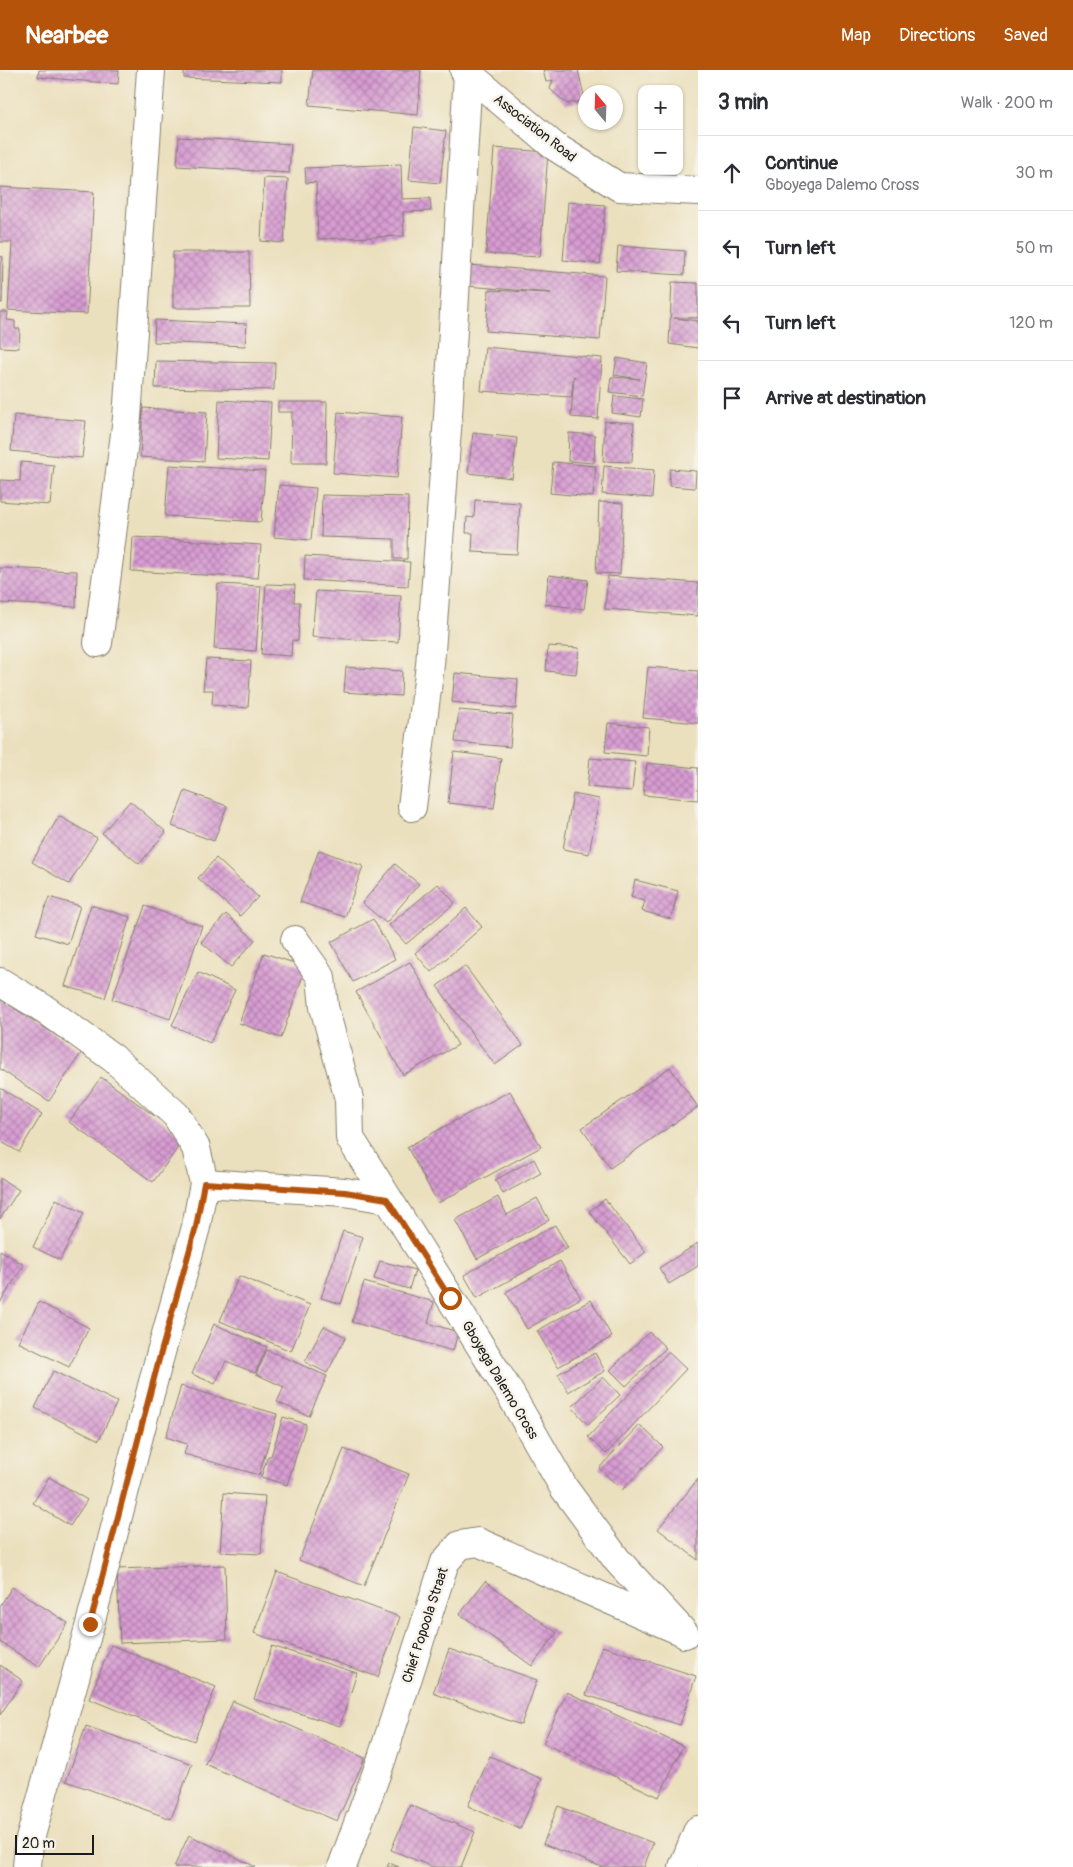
<!DOCTYPE html>
<html lang="en">
<head>
<meta charset="utf-8">
<style>
  :root { --surface:#fff; --page:#f2f2f3; --text:#2b2b33; --muted:#7c7c81; --line:#e1e1e2; --accent:#b45309 }
  body { margin:0; font-family:Pangolin,sans-serif; background:var(--page); color:var(--text) }
  .controls { position:absolute; right:15px; top:15px; display:grid; overflow:hidden; border-radius:10px; box-shadow:0 1px 4px #0004 }
  .controls button { width:45px; height:45px; display:grid; place-items:center; padding:0; border:0; border-bottom:1px solid var(--line); background:var(--surface); color:var(--text); font:25px sans-serif }
  .compass { position:absolute; left:578px; top:15px; width:45px; height:45px; border-radius:50%; background:var(--surface); box-shadow:0 1px 4px #0004; rotate:341deg }
  .scale { position:absolute; left:15px; bottom:12px; width:79px; box-sizing:border-box; padding-left:5px; border:2px solid #1c1c1c; border-top:0; font-size:14px; line-height:18px; white-space:nowrap; color:#1c1c1c; -webkit-text-stroke:4px #f7f3e8; paint-order:stroke }
  .stop { position:absolute; width:15px; height:15px; margin:-11px; border:4px solid #b45309; border-radius:50%; background:#fff }
  .stop.end { background:#b45309; border-color:#fff; box-shadow:0 1px 5px #0008 }
  .list { margin:0; padding:0; list-style:none }
  h2 { display:flex; justify-content:space-between; align-items:center; height:65px; margin:0; padding:0 20px; font-size:21px }
  h2 small { font-size:16px; font-weight:400; color:var(--muted) }
  .list li { display:grid; grid-template-columns:32px 1fr auto; gap:15px; align-items:center; box-sizing:border-box; height:75px; padding:0 20px; border-top:1px solid var(--line) }
  .list b { display:block; font-size:19px; white-space:nowrap }
  .list p { margin:0; font-size:16px; white-space:nowrap; color:var(--muted) }
  .list em { font-size:16px; font-style:normal; color:var(--muted) }
  .icon { flex:none; width:28px; height:28px; fill:none; stroke:currentColor; stroke-width:2; stroke-linecap:round; stroke-linejoin:round }
  .map { position:relative; flex:none; width:698px; height:1797px; overflow:hidden }
  header { display:flex; align-items:center; gap:30px; box-sizing:border-box; height:70px; padding:0 25px; background:var(--accent); color:#fff }
  header strong { font-size:24px }
  nav { display:flex; gap:28px; margin-inline-start:auto; font-size:18px }
  main { display:flex }
  aside { flex:1; background:var(--surface) }
  .map>svg:first-child { display:block }
  .building { fill:url(#building-cross-hatch) }
  .lines { fill:none; stroke-linecap:round; stroke-linejoin:round }
  .minor-casing { stroke:#847e6d; stroke-width:30 }
  .minor { stroke:#fff; stroke-width:28 }
  .route { stroke:#b45309; stroke-width:6 }
  .labels { text-anchor:middle; dominant-baseline:central; stroke-width:5; stroke-linejoin:round; paint-order:stroke }
  .street-label { font-size:14px; fill:#1c1c1c; stroke:#f7f3e8 }
</style>
</head>
<body>
<header>
<strong>Nearbee</strong>
<nav><a>Map</a><a>Directions</a><a>Saved</a></nav>
</header>
<main>
<div class="map">
<svg width="698" height="1797" viewBox="0 0 698 1797">
  <defs>
    <pattern id="building-cross-hatch" width="8" height="8" patternUnits="userSpaceOnUse" patternTransform="scale(1.25)"><rect width="8" height="8" fill="#d89dd3"/><path d="M0 0l8 8M0 8l8-8" fill="none" stroke="#ae7faa"/></pattern>
  </defs>
  <rect width="100%" height="100%" fill="#f7f3e8"/>
  <filter id="ink" filterUnits="userSpaceOnUse"><feTurbulence type="fractalNoise" baseFrequency=".02" numOctaves="2"/><feDisplacementMap in="SourceGraphic" scale="10" xChannelSelector="R" yChannelSelector="G"/><feConvolveMatrix kernelMatrix="1 2 1 2 8 2 1 2 1" color-interpolation-filters="sRGB"/></filter>
  <filter id="wash" filterUnits="userSpaceOnUse"><feTurbulence type="fractalNoise" baseFrequency=".0096" numOctaves="4" result="noise"/><feDisplacementMap in="SourceGraphic" scale="20" xChannelSelector="R" yChannelSelector="G"/><feGaussianBlur stdDeviation="1.12" result="paint"/><feColorMatrix in="noise" values="0 0 0 0 0 0 0 0 0 0 0 0 0 0 0 0 0 1.4 0 .05"/><feComposite in="paint" operator="in"/></filter>
  <g filter="url(#wash)">
    <rect width="100%" height="100%" fill="#ebe0be"/>
    <g id="blocks">
      <g class="building">
        <polygon points="39,0 119,0 118,14 38,7"/>
        <polygon points="184,0 282,0 282,12 184,8"/>
        <polygon points="313,0 421,0 418,45 309,35"/>
        <polygon points="543,0 578,0 585,30 567,34 550,19 553,10 546,12"/>
        <polygon points="414,57 446,61 440,113 409,110"/>
        <polygon points="179,67 291,74 289,103 177,96"/>
        <polygon points="494,78 548,82 540,187 486,184"/>
        <polygon points="401,94 402,129 430,128 431,141 403,142 404,166 318,169 316,112 306,113 305,98"/>
        <polygon points="264,108 288,109 284,173 261,171"/>
        <polygon points="0,117 94,122 87,244 8,240 12,172 0,172"/>
        <polygon points="568,132 605,135 600,194 563,190"/>
        <polygon points="618,176 685,181 684,205 616,201"/>
        <polygon points="173,182 249,182 250,238 173,238"/>
        <polygon points="0,186 3,187 2,233 0,233"/>
        <polygon points="469,195 605,206 600,270 486,261 489,220 551,223 467,216"/>
        <polygon points="672,212 698,213 698,248 674,248 698,251 698,278 669,274"/>
        <polygon points="0,242 8,242 7,250 15,251 15,259 20,259 19,278 0,277"/>
        <polygon points="155,250 247,254 245,276 154,272"/>
        <polygon points="485,277 602,288 598,349 571,347 574,306 571,327 481,321"/>
        <polygon points="617,288 647,293 642,326 609,322 611,307 640,309 614,305"/>
        <polygon points="156,291 275,293 274,320 155,318"/>
        <polygon points="614,326 643,329 641,347 612,343"/>
        <polygon points="219,330 271,333 268,391 216,388"/>
        <polygon points="278,332 327,332 326,393 291,393 292,342 278,342"/>
        <polygon points="143,338 207,342 204,391 140,387"/>
        <polygon points="338,342 402,347 397,408 333,403"/>
        <polygon points="14,345 86,351 82,388 11,381"/>
        <polygon points="605,351 634,353 632,392 603,391"/>
        <polygon points="473,363 517,368 512,408 468,403"/>
        <polygon points="569,363 595,365 594,393 568,391"/>
        <polygon points="21,392 54,395 50,435 0,431 0,410 20,411"/>
        <polygon points="553,392 596,396 593,427 550,423"/>
        <polygon points="169,395 265,401 261,452 165,446"/>
        <polygon points="604,396 654,400 652,428 602,424"/>
        <polygon points="670,399 696,401 695,418 669,416"/>
        <polygon points="279,415 316,418 311,470 274,467"/>
        <polygon points="322,425 408,427 407,489 394,489 394,469 321,467"/>
        <polygon points="475,430 520,433 517,484 472,482 473,463 466,463 467,447 474,448"/>
        <polygon points="599,432 623,433 620,504 596,503"/>
        <polygon points="133,467 261,475 258,508 131,501"/>
        <polygon points="305,486 410,492 408,516 304,510"/>
        <polygon points="0,498 77,501 76,537 0,533"/>
        <polygon points="549,505 588,510 584,539 545,534"/>
        <polygon points="608,506 698,513 698,546 605,539"/>
        <polygon points="218,514 261,516 256,581 214,579"/>
        <polygon points="266,514 295,515 294,532 300,532 298,571 292,570 291,586 261,584"/>
        <polygon points="316,521 401,526 398,572 312,567"/>
        <polygon points="548,576 579,578 576,604 546,601"/>
        <polygon points="206,589 251,591 248,638 212,635 213,620 203,620"/>
        <polygon points="346,597 402,601 401,626 344,622"/>
        <polygon points="648,597 698,601 698,653 643,648"/>
        <polygon points="455,603 518,609 516,639 452,632"/>
        <polygon points="459,640 513,645 510,677 455,672"/>
        <polygon points="608,653 649,657 647,686 605,682"/>
        <polygon points="454,682 501,688 494,738 448,733"/>
        <polygon points="590,688 635,692 632,721 587,717"/>
        <polygon points="647,693 698,698 698,730 643,725"/>
        <polygon points="185,721 227,736 214,771 172,756"/>
        <polygon points="573,724 599,729 589,784 563,779"/>
        <polygon points="130,731 166,762 139,794 102,763"/>
        <polygon points="59,746 97,768 69,814 32,792"/>
        <polygon points="319,780 363,796 345,847 300,832"/>
        <polygon points="216,788 258,827 240,846 198,808"/>
        <polygon points="395,794 419,814 386,853 362,833"/>
        <polygon points="635,810 678,821 671,849 642,841 645,831 631,827"/>
        <polygon points="438,814 455,833 406,874 389,855"/>
        <polygon points="49,827 80,836 68,874 36,864"/>
        <polygon points="91,835 130,847 105,928 65,916"/>
        <polygon points="145,836 202,856 170,949 112,929"/>
        <polygon points="466,838 482,857 431,902 415,883"/>
        <polygon points="226,844 255,870 231,897 201,872"/>
        <polygon points="373,849 395,889 353,912 331,872"/>
        <polygon points="264,883 306,897 281,968 239,953"/>
        <polygon points="410,892 458,975 403,1005 356,922"/>
        <polygon points="465,896 523,975 495,995 437,916"/>
        <polygon points="198,902 235,920 210,973 172,955"/>
        <polygon points="0,929 82,982 49,1031 0,999"/>
        <polygon points="670,997 698,1037 610,1098 582,1058"/>
        <polygon points="101,1007 185,1068 153,1112 69,1052"/>
        <polygon points="0,1018 42,1044 19,1082 0,1071"/>
        <polygon points="510,1021 541,1077 438,1133 407,1077"/>
        <polygon points="534,1089 541,1103 503,1124 495,1110"/>
        <polygon points="0,1108 19,1120 0,1149"/>
        <polygon points="498,1127 507,1145 537,1128 549,1150 477,1189 455,1150"/>
        <polygon points="56,1129 84,1143 60,1190 33,1177"/>
        <polygon points="605,1129 646,1182 630,1194 589,1141"/>
        <polygon points="555,1155 568,1178 477,1228 464,1205"/>
        <polygon points="343,1161 363,1167 341,1234 321,1228"/>
        <polygon points="698,1173 698,1196 669,1214 659,1198"/>
        <polygon points="0,1180 24,1195 0,1233"/>
        <polygon points="380,1191 415,1200 409,1219 374,1209"/>
        <polygon points="560,1191 581,1228 527,1259 506,1222"/>
        <polygon points="239,1206 310,1235 291,1281 220,1251"/>
        <polygon points="364,1212 434,1232 428,1253 458,1262 453,1281 352,1252"/>
        <polygon points="591,1230 612,1267 558,1297 537,1261"/>
        <polygon points="39,1232 89,1258 69,1297 18,1272"/>
        <polygon points="214,1254 267,1277 255,1303 226,1291 215,1314 192,1304"/>
        <polygon points="324,1256 346,1267 327,1303 305,1292"/>
        <polygon points="649,1262 666,1278 626,1316 610,1300"/>
        <polygon points="267,1280 327,1306 309,1346 277,1332 284,1317 256,1304"/>
        <polygon points="668,1282 686,1299 606,1384 588,1367"/>
        <polygon points="595,1283 605,1301 568,1322 558,1304"/>
        <polygon points="53,1301 117,1332 99,1370 35,1338"/>
        <polygon points="603,1307 620,1325 588,1355 572,1337"/>
        <polygon points="181,1316 277,1344 259,1405 184,1384 187,1374 166,1367"/>
        <polygon points="283,1347 306,1354 287,1415 261,1407 268,1386 271,1386"/>
        <polygon points="640,1355 663,1377 622,1420 599,1398"/>
        <polygon points="344,1379 409,1404 364,1516 299,1490"/>
        <polygon points="49,1407 87,1430 70,1456 33,1433"/>
        <polygon points="698,1409 698,1490 658,1459"/>
        <polygon points="224,1423 265,1426 261,1484 220,1482"/>
        <polygon points="225,1495 227,1569 120,1573 117,1499"/>
        <polygon points="277,1502 400,1547 378,1607 254,1563"/>
        <polygon points="485,1511 557,1563 532,1596 460,1544"/>
        <polygon points="12,1517 68,1553 39,1597 0,1572 0,1536"/>
        <polygon points="111,1575 216,1617 194,1671 89,1629"/>
        <polygon points="272,1576 357,1603 340,1656 254,1629"/>
        <polygon points="602,1576 696,1606 680,1655 586,1625"/>
        <polygon points="449,1579 537,1610 521,1655 433,1623"/>
        <polygon points="0,1595 23,1611 0,1645"/>
        <polygon points="567,1622 683,1676 659,1727 543,1673"/>
        <polygon points="233,1631 365,1688 337,1751 205,1694"/>
        <polygon points="86,1656 192,1694 171,1749 66,1711"/>
        <polygon points="490,1686 542,1709 520,1759 468,1736"/>
        <polygon points="410,1735 475,1762 461,1797 433,1797 391,1780"/>
        <polygon points="558,1736 653,1773 644,1797 602,1797 543,1774"/>
        <polygon points="189,1765 256,1797 174,1797"/>
        <polygon points="389,1793 399,1797 387,1797"/>
      </g>
    </g>
  </g>
  <g filter="url(#ink)">
    <use href="#blocks" fill-opacity="0" stroke="#847e6d" stroke-width="1"/>
    <g class="lines">
      <defs>
        <g id="minor">
          <polyline points="464,0 554,76 619,117 698,121"/>
          <polyline points="98,573 127,348 151,0"/>
          <polyline points="412,737 430,595 448,346 468,3"/>
          <polyline points="295,870 321,907 324,937 349,1029 350,1068 508,1320 564,1418 617,1490 685,1564"/>
          <polyline points="0,912 46,940 113,988 176,1045 196,1078 204,1113 196,1157 158,1293 90,1554 29,1773 27,1797"/>
          <polyline points="204,1113 345,1122 387,1129"/>
          <polyline points="342,1797 381,1691 445,1492 460,1475 478,1472 676,1559"/>
          <polyline points="683,1797 698,1760"/>
        </g>
      </defs>
      <use href="#minor" class="minor-casing"/>
      <use href="#minor" class="minor"/>
    </g>
  </g>
  <g class="lines" filter="url(#ink)">
    <polyline class="route" points="90,1554 158,1293 196,1157 204,1113 345,1122 387,1129 450,1228"/>
  </g>
  <g class="labels">
    <g class="street-label">
      <text transform="translate(535 58) rotate(38)">Association Road</text>
      <text transform="translate(500 1310) rotate(59)">Gboyega Dalemo Cross</text>
      <text transform="translate(425 1555) rotate(-72)">Chief Popoola Straat</text>
    </g>
  </g>
</svg>
<div class="controls">
<button>+</button>
<button>−</button>
</div>
<svg class="compass" viewBox="-18 -18 36 36"><path d="M0-13l5 13h-10z" fill="#e53935"/><path d="M0 13l5-13h-10z" fill="#7c7c81"/></svg>
<div class="scale">20 m</div>
<div class="stop" style="left:450px;top:1228px"></div>
<div class="stop end" style="left:90px;top:1554px"></div>
</div>
<aside>
<h2>3 min<small>Walk · 200 m</small></h2>
<ul class="list">
<li><svg class="icon" aria-label="ahead" viewBox="0 0 24 24"><path d="M12 20V5M6 11l6-6 6 6"/></svg><div><b>Continue</b><p>Gboyega Dalemo Cross</p></div><em>30 m</em></li>
<li><svg class="icon" aria-label="left" viewBox="0 0 24 24"><path d="M17 20v-9H6M10 6l-5 5 5 5"/></svg><div><b>Turn left</b></div><em>50 m</em></li>
<li><svg class="icon" aria-label="left" viewBox="0 0 24 24"><path d="M17 20v-9H6M10 6l-5 5 5 5"/></svg><div><b>Turn left</b></div><em>120 m</em></li>
<li><svg class="icon" aria-label="arrive" viewBox="0 0 24 24"><path d="M6 21V4h12l-3 4 3 4H6"/></svg><div><b>Arrive at destination</b></div></li>
</ul>
</aside>
</main>
</body>
</html>
